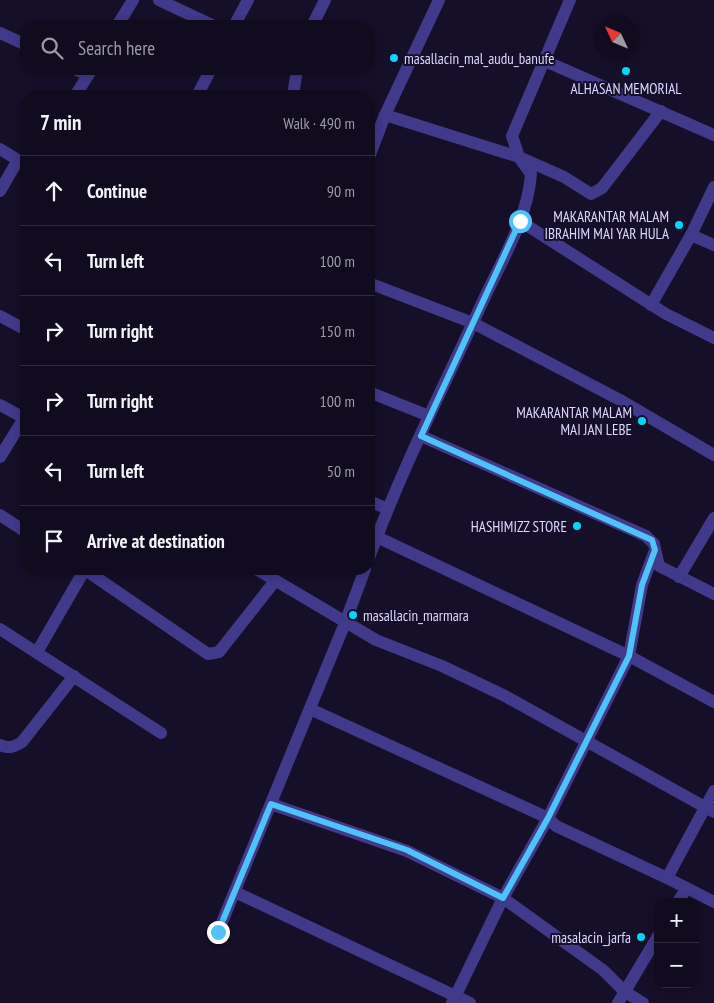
<!DOCTYPE html>
<html lang="en">
<head>
<meta charset="utf-8">
<style>
  :root { --surface:#100b1f; --page:#1e192c; --text:#f1f3f6; --muted:#9c9ba4; --line:#302b3d }
  body { margin:0; font-family:"PT Sans Narrow",sans-serif; background:var(--page); color:var(--text) }
  .controls { position:absolute; right:15px; bottom:15px; display:grid; overflow:hidden; border-radius:10px; box-shadow:0 2px 8px #0003 }
  .controls button { width:45px; height:45px; display:grid; place-items:center; padding:0; border:0; border-bottom:1px solid var(--line); background:var(--surface); color:var(--text); font:25px sans-serif }
  .compass { position:absolute; left:594px; top:15px; width:45px; height:45px; border-radius:50%; background:var(--surface); box-shadow:0 2px 8px #0003; rotate:314deg }
  .stop { position:absolute; width:15px; height:15px; margin:-11px; border:4px solid #4fc3f7; border-radius:50%; background:#fff }
  .stop.end { background:#4fc3f7; border-color:#fff; box-shadow:0 1px 5px #0008 }
  .list { margin:0; padding:0; list-style:none }
  h2 { display:flex; justify-content:space-between; align-items:center; height:65px; margin:0; padding:0 20px; font-size:21px }
  h2 small { font-size:16px; font-weight:400; color:var(--muted) }
  .list li { display:grid; grid-template-columns:32px 1fr auto; gap:15px; align-items:center; box-sizing:border-box; height:70px; padding:0 20px; border-top:1px solid var(--line) }
  .list b { display:block; font-size:19px; white-space:nowrap }
  .list em { font-size:16px; font-style:normal; color:var(--muted) }
  .icon { flex:none; width:28px; height:28px; fill:none; stroke:currentColor; stroke-width:2; stroke-linecap:round; stroke-linejoin:round }
  .map { position:relative; flex:none; width:714px; height:1003px; overflow:hidden }
  .search { position:absolute; background:var(--surface); box-shadow:0 2px 8px #0003; left:20px; top:20px; width:355px; height:55px; display:flex; align-items:center; gap:12px; box-sizing:border-box; padding:0 18px; border-radius:20px; color:var(--muted); font-size:19px }
  .panel { position:absolute; background:var(--surface); box-shadow:0 2px 8px #0003; left:20px; top:90px; width:355px; height:485px; border-radius:20px }
  .map>svg:first-child { display:block }
  .lines { fill:none; stroke-linecap:round; stroke-linejoin:round }
  .street { stroke:#413989; stroke-width:12 }
  .route { stroke:#4fc3f7; stroke-width:6 }
  .poi-dot { fill:#03d5ff; stroke:#150f29; stroke-width:2 }
  .labels { text-anchor:middle; dominant-baseline:central; stroke-width:4; stroke-linejoin:round; paint-order:stroke }
  .poi-label { font-size:15px; fill:#ded7ff; stroke:#150f29; text-anchor:end }
</style>
</head>
<body>
<div class="map">
<svg width="714" height="1003" viewBox="0 0 714 1003">
  <rect width="100%" height="100%" fill="#150f29"/>
  <g class="lines">
    <g class="street">
      <polyline points="159,0 214,26"/>
      <polyline points="117,26 133,0"/>
      <polyline points="234,26 248,0"/>
      <polyline points="312,26 325,0"/>
      <polyline points="0,33 26,45"/>
      <polyline points="545,61 714,135"/>
      <polyline points="74,69 88,75"/>
      <polyline points="75,96 92,69"/>
      <polyline points="197,96 211,69"/>
      <polyline points="293,96 297,69"/>
      <polyline points="385,115 519,157 564,177 591,194 602,188 661,111"/>
      <polyline points="0,149 26,165"/>
      <polyline points="369,157 385,115 439,0"/>
      <polyline points="0,191 18,160"/>
      <polyline points="520,221 666,314 714,338"/>
      <polyline points="691,235 714,245"/>
      <polyline points="369,283 473,323 620,400 714,455"/>
      <polyline points="651,305 691,235 714,187"/>
      <polyline points="0,316 26,330"/>
      <polyline points="369,392 429,416"/>
      <polyline points="0,405 26,419"/>
      <polyline points="421,436 646,536 654,544 659,566 714,594"/>
      <polyline points="0,457 26,415"/>
      <polyline points="369,501 388,509"/>
      <polyline points="0,515 26,532"/>
      <polyline points="377,537 629,656 714,702"/>
      <path d="M369 558C401 470 444 386 483 301 501 262 528 218 531 174L519 157 512 136 570 0"/>
      <polyline points="84,569 208,654 219,652 275,581"/>
      <polyline points="256,569 376,640 442,666 505,696 714,812"/>
      <polyline points="679,577 714,518"/>
      <polyline points="0,629 161,733"/>
      <polyline points="37,652 85,569"/>
      <polyline points="310,709 548,818 556,826 667,878 714,902"/>
      <path d="M0 745C9 749 14 747 22 742L74 676"/>
      <polyline points="271,804 407,851 503,898 603,970 624,991 643,1003"/>
      <polyline points="667,878 714,791"/>
      <polyline points="235,892 470,1003"/>
      <polyline points="678,902 686,889"/>
      <polyline points="218,932 345,623 365,569"/>
      <polyline points="452,1003 503,898 548,818 629,656 642,585 655,550"/>
      <polyline points="618,1003 658,936"/>
    </g>
  </g>
  <g class="lines">
    <polyline class="route" points="218,932 271,804 407,850 503,898 548,818 629,656 642,585 655,550 652,540 421,436 520,221"/>
  </g>
  <g class="poi-dot">
    <circle cx="394" cy="58" r="5"/>
    <circle cx="626" cy="71" r="5"/>
    <circle cx="679" cy="225" r="5"/>
    <circle cx="642" cy="421" r="5"/>
    <circle cx="577" cy="526" r="5"/>
    <circle cx="353" cy="615" r="5"/>
    <circle cx="641" cy="937" r="5"/>
  </g>
  <g class="labels">
    <g class="poi-label">
      <text x="404" y="58" text-anchor="start">masallacin_mal_audu_banufe</text>
      <text x="626" y="88" text-anchor="middle">ALHASAN MEMORIAL</text>
      <text x="669" y="216">MAKARANTAR MALAM<tspan x="669" dy="17">IBRAHIM MAI YAR HULA</tspan></text>
      <text x="632" y="412">MAKARANTAR MALAM<tspan x="632" dy="17">MAI JAN LEBE</tspan></text>
      <text x="567" y="526">HASHIMIZZ STORE</text>
      <text x="363" y="615" text-anchor="start">masallacin_marmara</text>
      <text x="631" y="937">masalacin_jarfa</text>
    </g>
  </g>
</svg>
<div class="controls">
<button>+</button>
<button>−</button>
</div>
<svg class="compass" viewBox="-18 -18 36 36"><path d="M0-13l5 13h-10z" fill="#e53935"/><path d="M0 13l5-13h-10z" fill="#9c9ba4"/></svg>
<div class="stop" style="left:520px;top:221px"></div>
<div class="stop end" style="left:218px;top:932px"></div>
<div class="search"><svg class="icon" aria-label="search" viewBox="0 0 24 24"><circle cx="10" cy="10" r="6"/><path d="M15 15l6 6"/></svg>Search here</div>
<section class="panel">
<h2>7 min<small>Walk · 490 m</small></h2>
<ul class="list">
<li><svg class="icon" aria-label="ahead" viewBox="0 0 24 24"><path d="M12 20V5M6 11l6-6 6 6"/></svg><div><b>Continue</b></div><em>90 m</em></li>
<li><svg class="icon" aria-label="left" viewBox="0 0 24 24"><path d="M17 20v-9H6M10 6l-5 5 5 5"/></svg><div><b>Turn left</b></div><em>100 m</em></li>
<li><svg class="icon" aria-label="right" viewBox="0 0 24 24"><path d="M7 20v-9h11M14 6l5 5-5 5"/></svg><div><b>Turn right</b></div><em>150 m</em></li>
<li><svg class="icon" aria-label="right" viewBox="0 0 24 24"><path d="M7 20v-9h11M14 6l5 5-5 5"/></svg><div><b>Turn right</b></div><em>100 m</em></li>
<li><svg class="icon" aria-label="left" viewBox="0 0 24 24"><path d="M17 20v-9H6M10 6l-5 5 5 5"/></svg><div><b>Turn left</b></div><em>50 m</em></li>
<li><svg class="icon" aria-label="arrive" viewBox="0 0 24 24"><path d="M6 21V4h12l-3 4 3 4H6"/></svg><div><b>Arrive at destination</b></div></li>
</ul>
</section>
</div>
</body>
</html>
